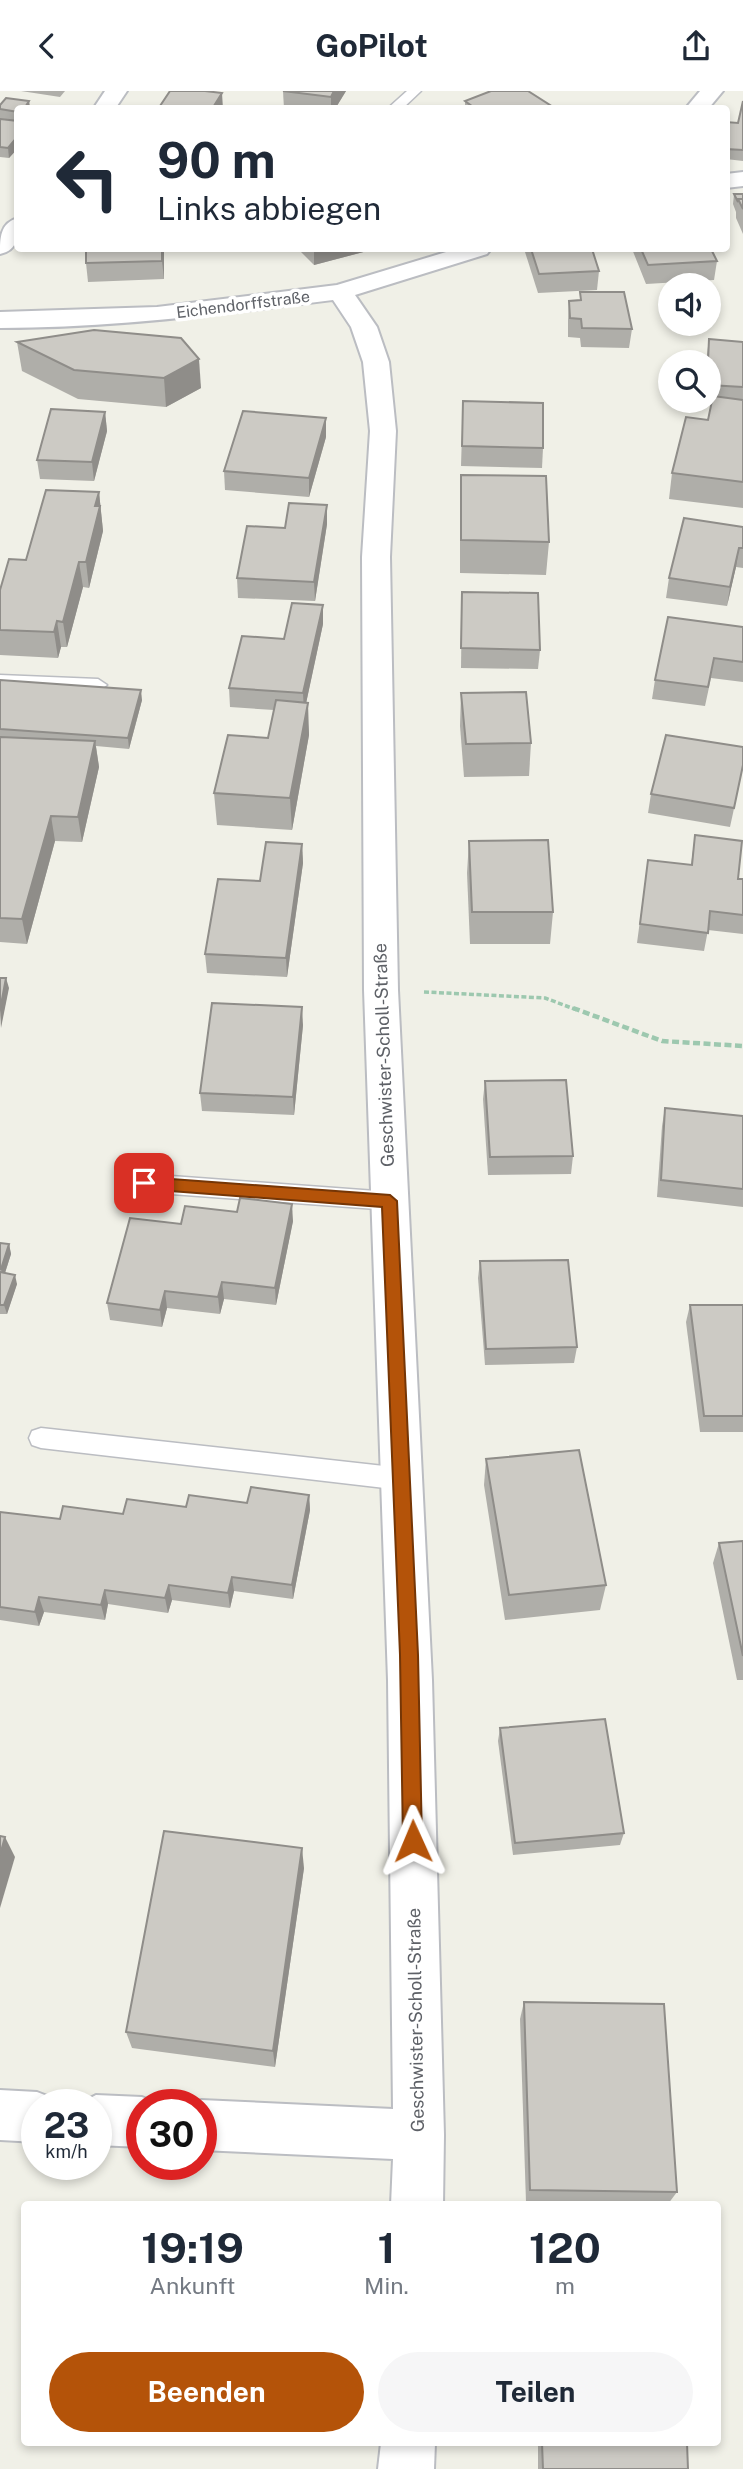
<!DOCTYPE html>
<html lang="de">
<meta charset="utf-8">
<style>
:root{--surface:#fff;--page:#f6f6f7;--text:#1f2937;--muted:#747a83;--accent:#b45309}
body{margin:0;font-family:"Public Sans",sans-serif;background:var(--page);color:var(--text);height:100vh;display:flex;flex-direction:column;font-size:26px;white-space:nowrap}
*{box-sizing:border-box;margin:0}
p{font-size:23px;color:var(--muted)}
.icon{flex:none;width:38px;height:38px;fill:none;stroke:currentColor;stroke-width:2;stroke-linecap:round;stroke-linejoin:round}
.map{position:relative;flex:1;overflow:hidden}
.panel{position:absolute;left:21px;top:2110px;width:700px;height:245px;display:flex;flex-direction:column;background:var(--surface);border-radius:7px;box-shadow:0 4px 10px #0003}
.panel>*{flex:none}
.banner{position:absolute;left:14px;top:14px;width:716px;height:147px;border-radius:7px;box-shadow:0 4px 10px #0003;background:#fff;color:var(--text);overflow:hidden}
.fabs{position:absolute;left:658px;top:182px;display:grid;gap:14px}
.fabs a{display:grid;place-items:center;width:63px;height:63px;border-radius:50%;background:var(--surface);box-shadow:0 4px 10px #0003;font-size:35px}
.speed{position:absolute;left:21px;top:1998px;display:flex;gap:14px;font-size:35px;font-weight:700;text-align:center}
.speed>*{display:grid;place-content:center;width:91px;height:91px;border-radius:50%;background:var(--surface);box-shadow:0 4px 10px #0003;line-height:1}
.speed small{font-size:18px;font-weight:400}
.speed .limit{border:10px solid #d22;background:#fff;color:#111}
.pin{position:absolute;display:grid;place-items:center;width:60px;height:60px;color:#fff;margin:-30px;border-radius:14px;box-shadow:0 4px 10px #0006}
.me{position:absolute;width:77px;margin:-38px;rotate:359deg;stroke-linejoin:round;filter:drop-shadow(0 0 5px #0008)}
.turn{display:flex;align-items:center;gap:24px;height:147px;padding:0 28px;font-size:32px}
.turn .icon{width:91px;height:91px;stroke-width:2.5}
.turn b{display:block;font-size:49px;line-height:60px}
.eta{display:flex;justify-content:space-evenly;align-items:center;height:119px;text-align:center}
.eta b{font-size:42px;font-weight:700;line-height:49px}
.primary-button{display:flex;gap:14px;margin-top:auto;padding:14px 28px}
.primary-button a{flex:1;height:80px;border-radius:42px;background:var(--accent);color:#fff;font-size:28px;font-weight:700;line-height:80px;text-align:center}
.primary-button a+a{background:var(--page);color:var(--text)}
header{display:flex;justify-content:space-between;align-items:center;height:91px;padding:0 28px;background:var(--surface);font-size:32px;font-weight:700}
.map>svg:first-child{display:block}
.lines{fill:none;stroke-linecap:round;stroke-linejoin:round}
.lane-casing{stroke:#bbbdc2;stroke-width:3}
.street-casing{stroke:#bbbdc2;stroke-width:4}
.path-far1{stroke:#9dc8af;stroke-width:3.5;stroke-dasharray:5 2.5;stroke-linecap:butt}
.path{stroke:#9dc8af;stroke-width:4.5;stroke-dasharray:7 3.5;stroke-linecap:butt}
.lane{fill:#fff;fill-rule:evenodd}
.street{fill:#fff;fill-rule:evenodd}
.wall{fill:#afaea9}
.shaded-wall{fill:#8f8d89}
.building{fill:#cccac4;stroke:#8f8d89;stroke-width:2}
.route{fill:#b45309;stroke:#753606;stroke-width:2}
.labels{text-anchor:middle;stroke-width:7;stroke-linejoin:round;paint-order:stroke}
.far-street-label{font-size:16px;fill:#5e6167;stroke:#fff}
.street-label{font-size:18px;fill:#5e6167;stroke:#fff}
</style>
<header><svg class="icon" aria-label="back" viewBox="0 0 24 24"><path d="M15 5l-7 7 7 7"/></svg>GoPilot<svg class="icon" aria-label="share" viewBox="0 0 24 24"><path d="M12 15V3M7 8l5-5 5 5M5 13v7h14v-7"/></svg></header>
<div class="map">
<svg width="743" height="2378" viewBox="0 0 743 2378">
<rect width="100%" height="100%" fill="#f0f0e7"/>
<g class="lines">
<defs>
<g id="lane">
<polygon points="407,0 421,0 402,18 387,18"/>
<polygon points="0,584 98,588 107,594 98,600 0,596"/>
<polygon points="144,1083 390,1101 398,1104 401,1110 398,1116 390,1119 144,1101 136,1098 133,1092 136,1086"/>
<polygon points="41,1337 402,1377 411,1380 414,1388 411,1396 402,1399 41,1357 32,1354 29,1347 32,1340"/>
</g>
<g id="street">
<polygon points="105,0 127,0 115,18 93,18"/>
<polygon points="700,0 723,0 708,18 685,18"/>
<polygon points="743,81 743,95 726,97 726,83"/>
<path d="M18,127C18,144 19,159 0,163C0,147 0,132 18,127Z"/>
<path d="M456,158H491L487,163L355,204L377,236L389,271L396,340L390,466L398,899L432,1589L444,2044L443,2114H391L393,2068L201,2059V2014H188L201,2009L393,2018L388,1589L364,899L362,466L370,340L363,271L351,236L333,209C222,223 112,237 0,237V221L157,216L337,194Z"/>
<polygon points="0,1999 37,2001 55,2008 57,2014 37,2014 37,2051 0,2049"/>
<polygon points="96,2004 142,2006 160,2013 142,2014 142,2056 96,2054 96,2014 77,2014"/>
<polygon points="381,2352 435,2352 434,2378 378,2378"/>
</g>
</defs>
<use href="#lane" class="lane-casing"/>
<use href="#street" class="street-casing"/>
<polyline class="path-far1" points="424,901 545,907 577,919"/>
<polyline class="path" points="573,917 662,950 743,955"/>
<use href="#lane" class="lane"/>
<use href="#street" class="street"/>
</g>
<g class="wall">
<polygon points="21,0 65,0 60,6"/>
<polygon points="283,0 346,0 335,18 284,18"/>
<polygon points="29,10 30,18 18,18 18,57 9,67 0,66 0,14"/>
<polygon points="465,10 553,16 553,18 465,18"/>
<polygon points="743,10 743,70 726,68 726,31 738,32"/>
<polygon points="734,103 743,103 743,143 736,127 736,121 733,113"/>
<polygon points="164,158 164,188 88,191 86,172"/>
<polygon points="298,158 371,158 371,159 314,174"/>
<polygon points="526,158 592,158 599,180 597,199 538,202 525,161"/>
<polygon points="632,158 711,158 717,170 714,189 646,193"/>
<polygon points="580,201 632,238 629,257 581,256 580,247 568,246 568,229 569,210 580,209"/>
<polygon points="94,239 201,297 166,316 78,308 22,280 17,251"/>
<polygon points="709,248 743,251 743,417 669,408 672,382 708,329 711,313 703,313 703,310 709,310 709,271 706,271"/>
<polygon points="463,310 543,357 542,377 461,375"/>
<polygon points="105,321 107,340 94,390 40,388 37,369"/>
<polygon points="326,346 309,406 225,399 224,380"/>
<polygon points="461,384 549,451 546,484 460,482 460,417"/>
<polygon points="99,401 103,440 89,497 83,496 67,556 61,556 58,567 0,564 0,499 26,469"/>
<polygon points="327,414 327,433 315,510 238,507 237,487 285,437"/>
<polygon points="743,436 743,477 736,476 727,515 666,507 669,487"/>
<polygon points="462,501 540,559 538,578 461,577"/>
<polygon points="323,533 306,612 309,644 292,739 217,734 214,702 268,647 274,619 230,616 229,597 284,548"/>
<polygon points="743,536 743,591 711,587 705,615 652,608 655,589"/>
<polygon points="0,589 142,609 129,658 96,655 99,676 82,751 55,750 27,853 0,851"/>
<polygon points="461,602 531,652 529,685 464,686 460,635"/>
<polygon points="743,676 730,736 648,722 651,703"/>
<polygon points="695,744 738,788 743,788 743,843 708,839 704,860 637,852 648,769 691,774"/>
<polygon points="469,750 553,821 550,853 470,853 467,782"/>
<polygon points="302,753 303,772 287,886 207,882 205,863 260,790"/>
<polygon points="303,934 294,1024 202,1020 200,1002"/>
<polygon points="485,990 573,1065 571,1083 488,1084 483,1008"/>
<polygon points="665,1017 743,1025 743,1116 657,1106 662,1035"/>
<polygon points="293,1130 276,1214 224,1208 220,1223 167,1217 162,1236 110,1229 107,1212 181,1133"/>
<polygon points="0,1152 9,1153 11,1163 5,1182 17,1193 7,1223 0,1223"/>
<polygon points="480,1170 577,1256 574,1272 485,1274 478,1187"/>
<polygon points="690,1214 743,1214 743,1341 700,1341 686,1231"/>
<polygon points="486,1368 606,1494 600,1519 505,1529 484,1394"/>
<polygon points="309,1404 310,1419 293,1508 234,1500 230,1517 172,1509 168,1522 108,1513 105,1529 44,1521 39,1535 0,1529 0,1421 60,1428 247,1412"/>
<polygon points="743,1450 743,1589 737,1589 713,1472 719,1452"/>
<polygon points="500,1637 624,1742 620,1754 513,1764 498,1650"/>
<polygon points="304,1777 275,1976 132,1957 126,1941"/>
<polygon points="524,1911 677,2101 668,2113 526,2111 520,1928"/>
<polygon points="538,2352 687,2352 688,2378 538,2378"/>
</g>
<g class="shaded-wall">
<polygon points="334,0 346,0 335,18 331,18 331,6"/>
<polygon points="222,2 223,18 212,18"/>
<polygon points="29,10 30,18 24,18"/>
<polygon points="18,45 18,57 9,67 8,57"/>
<polygon points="162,158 164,158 164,188 162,170"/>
<polygon points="314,158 371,158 371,159 314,174"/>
<polygon points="199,268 201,297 166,316 164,287"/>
<polygon points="105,321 107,340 94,390 92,371"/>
<polygon points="326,327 326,346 309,406 309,387"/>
<polygon points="99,401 103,440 89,497 86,471 95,415"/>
<polygon points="327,414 327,433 315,510 314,491"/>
<polygon points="739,457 736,476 727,515 730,496"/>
<polygon points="79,471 83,496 67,556 63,531"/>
<polygon points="323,514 323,533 304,622 303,602"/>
<polygon points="57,530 61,556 58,567 54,541"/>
<polygon points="141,599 142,609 129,658 128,647"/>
<polygon points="308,612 309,644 292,739 290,707"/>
<polygon points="95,650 99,676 82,751 78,726"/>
<polygon points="51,725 55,750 27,853 22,828"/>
<polygon points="302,753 303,772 287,886 286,867"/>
<polygon points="6,887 9,897 1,937 0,919"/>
<polygon points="302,916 303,934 294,1024 293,1006"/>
<polygon points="292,1113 293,1130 276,1214 275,1197"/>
<polygon points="9,1153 11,1163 3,1188 1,1178"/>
<polygon points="15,1184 17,1193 7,1223 4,1214"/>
<polygon points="222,1191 224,1208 220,1223 218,1206"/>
<polygon points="165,1200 167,1217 162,1236 160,1219"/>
<polygon points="309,1404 310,1419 293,1508 292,1494"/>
<polygon points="232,1486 234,1500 230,1517 228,1502"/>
<polygon points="169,1494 172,1509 168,1522 165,1507"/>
<polygon points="105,1499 108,1513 105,1529 101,1514"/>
<polygon points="39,1506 44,1521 39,1535 35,1521"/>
<polygon points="5,1746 15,1766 0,1817 0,1764"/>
<polygon points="302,1757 304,1777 275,1976 273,1960"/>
</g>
<g class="building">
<polygon points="170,0 205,0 222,2 212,18 158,18"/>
<polygon points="283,0 334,0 331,6"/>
<polygon points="491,0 528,0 553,16 551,18 476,18 465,10"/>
<polygon points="6,7 29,10 24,18 18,18 18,21 0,18 0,14"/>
<polygon points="743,10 743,59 726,58 726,31 738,32"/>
<polygon points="0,28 18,30 18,45 8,57 0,56"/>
<polygon points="734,103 743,103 743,108 738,108 738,111"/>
<polygon points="738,108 743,108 743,118"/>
<polygon points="86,158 162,158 162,170 86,172"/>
<polygon points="531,158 592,158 599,180 539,183"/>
<polygon points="641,158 711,158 717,170 648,174"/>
<polygon points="580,201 624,201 632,238 582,237 581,228 570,227 569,210 581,209"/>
<polygon points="94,239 181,247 199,268 164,287 74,279 17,251"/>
<polygon points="709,248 743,251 743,296 709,294 709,271 708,271"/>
<polygon points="713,305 743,309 743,391 672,382 686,326 708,329"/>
<polygon points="463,310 543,312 543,357 462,355"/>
<polygon points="51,318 105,321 92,371 37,369"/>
<polygon points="243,320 326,327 309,387 224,380"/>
<polygon points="461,384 546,385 549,451 461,449"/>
<polygon points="46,399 99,401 95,415 100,415 86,471 79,471 63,531 57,530 54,541 0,539 0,499 9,468 26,469"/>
<polygon points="289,412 327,414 314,491 237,487 247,435 285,437"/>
<polygon points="684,427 743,436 743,457 739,457 730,496 669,487"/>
<polygon points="462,501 538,502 540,559 461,557"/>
<polygon points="292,512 323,514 303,602 229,597 242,545 284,548"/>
<polygon points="668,526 743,536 743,571 714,567 708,596 655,589"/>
<polygon points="0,589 141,599 128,647 0,638"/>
<polygon points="526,601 531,652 466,653 461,602"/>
<polygon points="276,609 308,612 290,707 214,702 228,644 268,647"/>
<polygon points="666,644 743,656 743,674 734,717 651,703"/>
<polygon points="0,646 95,650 78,726 51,725 22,828 0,827"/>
<polygon points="695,744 742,750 738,788 743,788 743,824 710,820 708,842 640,833 648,769 692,774"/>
<polygon points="548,749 553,821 472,821 469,750"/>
<polygon points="266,751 302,753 286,867 205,863 218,788 260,790"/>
<polygon points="0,887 6,887 0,919"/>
<polygon points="212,912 302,916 293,1006 200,1002"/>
<polygon points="566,989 573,1065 490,1066 485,990"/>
<polygon points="665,1017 743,1025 743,1098 661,1089"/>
<polygon points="240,1107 292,1113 275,1197 222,1191 218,1206 165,1200 160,1219 107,1212 130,1127 181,1133 185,1115 237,1121"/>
<polygon points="0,1152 9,1153 1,1178 0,1178"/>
<polygon points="568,1169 577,1256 486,1258 480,1170"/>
<polygon points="0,1181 15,1184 4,1214 0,1214"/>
<polygon points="690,1214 743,1214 743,1325 704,1325"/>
<polygon points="579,1359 606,1494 509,1504 486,1368"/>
<polygon points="251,1396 309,1404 292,1494 232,1486 228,1502 169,1494 165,1507 105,1499 101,1514 39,1506 35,1521 0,1516 0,1421 60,1428 63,1415 123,1423 127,1408 186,1416 189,1404 247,1412"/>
<polygon points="743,1450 743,1565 719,1452"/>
<polygon points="605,1628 624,1742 515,1752 500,1637"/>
<polygon points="164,1740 302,1757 273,1960 126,1941"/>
<polygon points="0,1745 5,1746 0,1764"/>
<polygon points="524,1911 664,1913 677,2101 530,2099"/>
<polygon points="542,2352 687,2352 688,2378 543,2378"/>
</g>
<polygon class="route" points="144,1086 390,1104 397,1110 418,1564 422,1750 420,1756 413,1759 406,1756 403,1750 400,1564 382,1116 144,1098 136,1092"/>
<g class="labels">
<g class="far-street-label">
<text transform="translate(243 213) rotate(-7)" y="6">Eichendorffstraße</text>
</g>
<g class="street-label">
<text transform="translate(384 964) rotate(-92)" y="6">Geschwister-Scholl-Straße</text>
<text transform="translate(416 1929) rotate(-91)" y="6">Geschwister-Scholl-Straße</text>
</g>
</g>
</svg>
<div class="fabs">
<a><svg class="icon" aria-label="sound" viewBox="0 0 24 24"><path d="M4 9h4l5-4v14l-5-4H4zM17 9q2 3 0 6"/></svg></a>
<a><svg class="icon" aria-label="search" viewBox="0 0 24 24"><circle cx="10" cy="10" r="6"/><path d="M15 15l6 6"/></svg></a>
</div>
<div class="speed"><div>23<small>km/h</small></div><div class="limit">30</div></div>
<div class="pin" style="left:144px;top:1092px;background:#d93025"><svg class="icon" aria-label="arrive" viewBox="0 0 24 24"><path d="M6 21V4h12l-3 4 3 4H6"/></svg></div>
<svg class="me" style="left:413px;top:1750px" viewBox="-20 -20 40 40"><path d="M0-17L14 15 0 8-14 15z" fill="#b45309" stroke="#fff" stroke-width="4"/></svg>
<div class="banner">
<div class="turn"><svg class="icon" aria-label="left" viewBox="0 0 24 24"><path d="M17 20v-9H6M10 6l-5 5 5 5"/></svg><div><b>90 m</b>Links abbiegen</div></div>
</div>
<section class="panel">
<div class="eta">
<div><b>19:19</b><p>Ankunft</p></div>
<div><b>1</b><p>Min.</p></div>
<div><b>120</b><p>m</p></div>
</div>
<div class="primary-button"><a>Beenden</a><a>Teilen</a></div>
</section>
</div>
